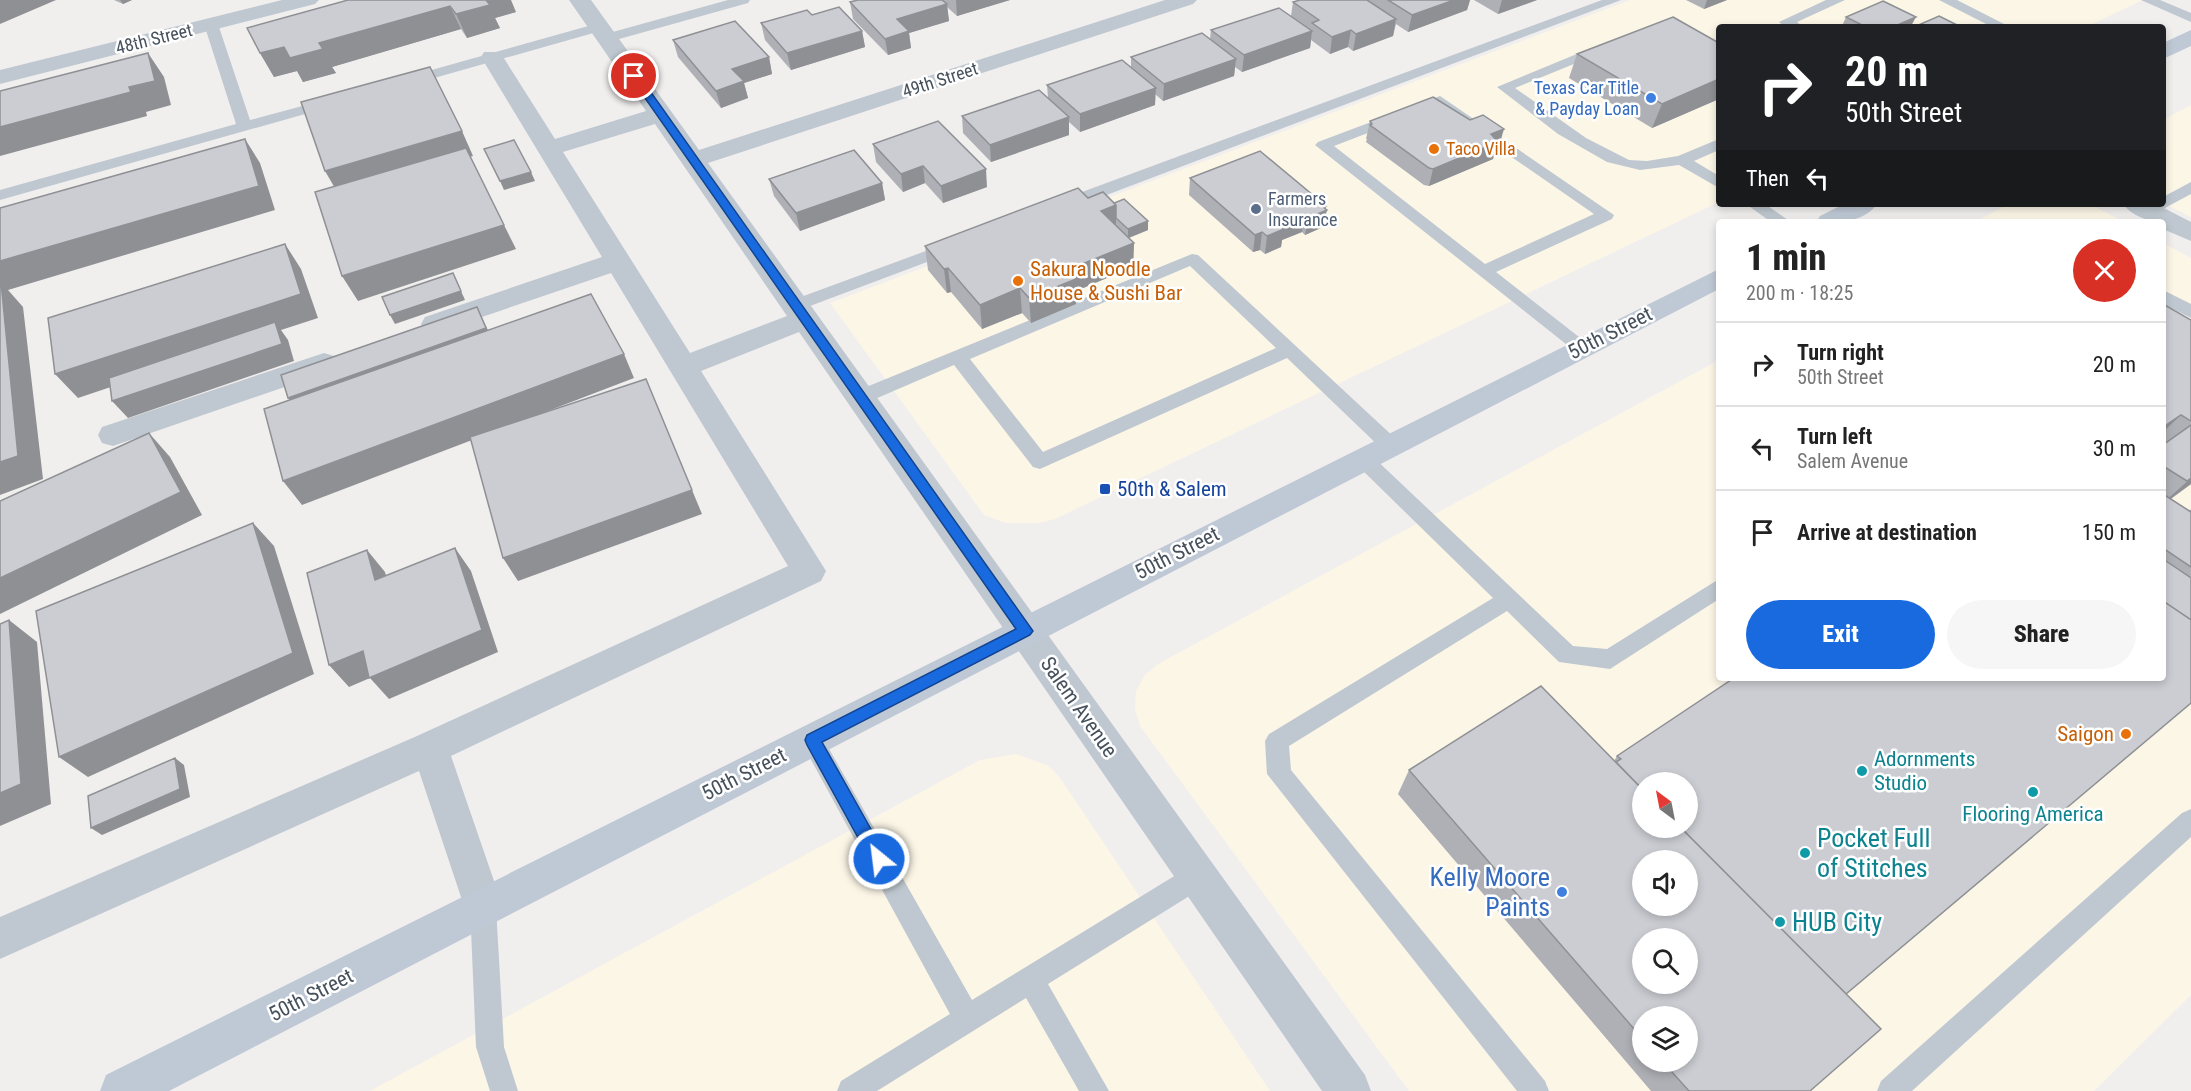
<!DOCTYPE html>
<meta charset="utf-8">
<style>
:root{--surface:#fff;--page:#f6f6f6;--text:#222;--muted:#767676;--line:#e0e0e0;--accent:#1a6adf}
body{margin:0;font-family:"Roboto Condensed",sans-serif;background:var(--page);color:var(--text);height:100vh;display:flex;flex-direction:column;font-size:22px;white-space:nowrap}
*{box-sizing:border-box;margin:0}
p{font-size:20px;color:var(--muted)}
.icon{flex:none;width:33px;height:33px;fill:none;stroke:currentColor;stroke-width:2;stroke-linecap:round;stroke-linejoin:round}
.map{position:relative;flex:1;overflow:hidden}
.details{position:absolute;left:1716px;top:219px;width:450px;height:462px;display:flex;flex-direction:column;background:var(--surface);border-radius:6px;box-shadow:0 3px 9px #0003}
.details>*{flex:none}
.banner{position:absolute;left:1716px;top:24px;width:450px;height:183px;border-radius:6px;box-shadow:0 3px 9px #0003;background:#202124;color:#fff;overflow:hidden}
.needle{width:39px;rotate:328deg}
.buttons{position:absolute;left:1632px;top:772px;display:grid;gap:12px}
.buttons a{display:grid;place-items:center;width:66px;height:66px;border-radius:50%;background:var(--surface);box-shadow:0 3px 9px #0003;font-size:30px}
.pin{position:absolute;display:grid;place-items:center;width:51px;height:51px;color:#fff;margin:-26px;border:3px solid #fff;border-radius:50%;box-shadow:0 2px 6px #0007}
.me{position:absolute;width:66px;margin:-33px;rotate:331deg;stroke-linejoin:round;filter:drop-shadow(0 0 4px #0008)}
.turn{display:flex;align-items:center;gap:21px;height:126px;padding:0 30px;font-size:27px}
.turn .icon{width:78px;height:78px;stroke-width:2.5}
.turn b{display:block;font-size:42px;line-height:51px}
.then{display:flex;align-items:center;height:57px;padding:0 30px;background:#0003;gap:12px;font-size:22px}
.round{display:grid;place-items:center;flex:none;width:63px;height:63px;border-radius:32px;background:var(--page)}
.head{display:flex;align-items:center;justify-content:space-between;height:102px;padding:0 30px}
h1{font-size:36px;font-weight:800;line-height:45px}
.primary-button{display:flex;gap:12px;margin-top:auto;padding:12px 30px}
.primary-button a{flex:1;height:69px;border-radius:36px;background:var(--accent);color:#fff;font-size:24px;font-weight:800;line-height:69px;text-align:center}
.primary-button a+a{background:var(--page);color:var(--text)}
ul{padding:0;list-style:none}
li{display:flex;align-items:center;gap:18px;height:84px;padding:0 30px;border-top:2px solid var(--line)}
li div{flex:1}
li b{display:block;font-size:22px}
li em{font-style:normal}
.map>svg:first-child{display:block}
.commercial{fill:#fcf6e7;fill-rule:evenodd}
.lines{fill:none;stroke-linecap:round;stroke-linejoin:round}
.lane{fill:#bfc8d0;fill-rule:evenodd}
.street{fill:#bfc8d0;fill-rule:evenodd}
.secondary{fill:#bfc9d5;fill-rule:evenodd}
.wall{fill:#afb0b5;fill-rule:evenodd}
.shaded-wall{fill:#8e9094}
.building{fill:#cbcdd3;stroke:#8e9094;stroke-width:1.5;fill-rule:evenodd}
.route{fill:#1a6adf;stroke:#114591;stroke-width:1.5}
.shop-dot{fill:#3f7fe0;stroke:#fff;stroke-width:2}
.food-dot{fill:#e8710a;stroke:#fff;stroke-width:2}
.service-dot{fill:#5c6f8a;stroke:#fff;stroke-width:2}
.transit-dot{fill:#1a4fb4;stroke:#fff;stroke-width:2}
.culture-dot{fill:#0f9aa8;stroke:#fff;stroke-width:2}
.labels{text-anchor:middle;stroke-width:5;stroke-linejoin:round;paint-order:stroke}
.far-street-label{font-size:18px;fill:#46515c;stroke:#fff}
.far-shop-label{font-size:18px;fill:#366cbe;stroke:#fff;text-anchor:end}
.far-food-label{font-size:18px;fill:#c56008;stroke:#fff;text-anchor:start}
.far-service-label{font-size:18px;fill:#4e5e75;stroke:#fff;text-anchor:start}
.food-label{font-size:21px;fill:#c56008;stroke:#fff;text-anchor:start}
.street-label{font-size:21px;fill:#46515c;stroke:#fff}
.transit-label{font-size:21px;fill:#164399;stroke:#fff;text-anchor:start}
.culture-label{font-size:21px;fill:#0d838f;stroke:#fff;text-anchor:start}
.near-culture-label{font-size:26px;fill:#0d838f;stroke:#fff;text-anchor:start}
.near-shop-label{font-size:26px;fill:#366cbe;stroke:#fff;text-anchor:end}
</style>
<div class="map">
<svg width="2191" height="1091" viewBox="0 0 2191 1091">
<rect width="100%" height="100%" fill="#f1eeee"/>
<g class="commercial">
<polygon points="1630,0 2143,0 2086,27 1719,27 1719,202 1055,519 1038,523 1006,523 984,515 830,303"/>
<polygon points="2191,105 2191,217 2163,203 2163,120"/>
<polygon points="2009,204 2090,204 2124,222 1975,222"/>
<path d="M2163,243L2191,258V995L2094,1091H1409L1140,726L1135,709L1136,691L1144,676L1158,664L1719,360V678H2163ZM1642,783H1688V828H1642ZM1642,861H1688V906H1642ZM1642,939H1688V984H1642ZM1642,1017H1688V1062H1642Z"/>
<polygon points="1016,754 1049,766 1060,778 1270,1091 370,1091 980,760"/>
</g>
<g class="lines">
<g class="lane">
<polygon points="728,0 750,0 748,3 612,41 602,41 600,38 602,35"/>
<polygon points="1602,0 1621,0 1067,210 1061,211 1053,206 1055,202"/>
<polygon points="1826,0 1845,0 1797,22 1803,27 1785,27 1779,22"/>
<polygon points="1939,0 1957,0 2010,27 1992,27"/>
<polygon points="2141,0 2160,0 2191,13 2191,22"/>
<polygon points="211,20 218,24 250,120 332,98 339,102 337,105 0,200 0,190 236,124 204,24"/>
<polygon points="599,23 604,24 604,30 413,84 408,85 401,81 403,78"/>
<polygon points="1601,44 1608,48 1606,51 1515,88 1586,138 1629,160 1647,161 1678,156 1719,139 1719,150 1694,161 1719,176 1719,188 1679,165 1640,170 1607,162 1558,134 1497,87"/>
<path d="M1440,96L1614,215L1612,219L1496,272L1588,344L1591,348L1588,352H1576L1315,145L1318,142ZM1438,106L1594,214L1485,264L1334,146Z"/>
<polygon points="2191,182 2191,194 2163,209 2155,204 2163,204 2163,197"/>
<polygon points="1746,204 1765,204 1791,222 1771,222"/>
<polygon points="953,241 959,242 961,246 959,250 802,309 790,309 787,305 790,301"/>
<path d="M1192,254L1198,255L1397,440L1400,445L1397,450L1390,452L1383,450L1287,358L1040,469L1033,467L954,365L868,402H854L852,397L854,392ZM1190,266L1276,348L1043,452L970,359Z"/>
<polygon points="2163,290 2191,304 2191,318 2163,304"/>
<polygon points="1363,452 1370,454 1573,646 1607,649 1719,579 1719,599 1610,669 1559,662 1507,611 1289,746 1291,770 1545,1081 1549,1091 1517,1091 1267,774 1265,741 1269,734 1493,598 1356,464 1353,459 1356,454"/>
<polygon points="812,729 820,733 972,1000 1189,867 1198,864 1207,867 1211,876 1207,885 1048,984 1109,1091 1079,1091 1026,998 877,1091 837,1091 841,1081 950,1014 804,747 800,740 804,733"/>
<polygon points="2191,809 2191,837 1912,1091 1877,1091 1881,1081 2182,813"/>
<polygon points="483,894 492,898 496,907 504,1047 518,1091 490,1091 476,1047 470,907 474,898"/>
</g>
<g class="street">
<polygon points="282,0 319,0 315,4 0,84 0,70"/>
<path d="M569,0H591L699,150L1165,0H1197L1193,4L708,163L1365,1075L1371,1091H1322L799,332L701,371L826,571L821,581L451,756L503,907L497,921L483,927L469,921L419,771L0,959V917L417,736L788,566L611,273L435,333L425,331L421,324L425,317L602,257L481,57L484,52H500L555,139L646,111ZM655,124L787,316L690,353L563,152Z"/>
<path d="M2123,204H2156L2191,222V241L2163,229V222C2149,222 2132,216 2123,204Z"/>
<polygon points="324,353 334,356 339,363 334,370 113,446 102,443 98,435 102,427"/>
</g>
<g class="secondary">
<polygon points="2191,30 2191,46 2163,59 2163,43"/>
<path d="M1844,204H1877C1863,224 1837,222 1816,222L1820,216Z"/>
<polygon points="1719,269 1719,289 169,1091 100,1091 106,1075"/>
</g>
</g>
<g class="wall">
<polygon points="114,0 132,0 123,4"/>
<polygon points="348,0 516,12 495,18 500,28 467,38 461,29 332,67 336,73 303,82 297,71 274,77 260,53"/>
<polygon points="858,0 1010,0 957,16 947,7 949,21 909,33 911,48 888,55 853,19 850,2"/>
<polygon points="1300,0 1470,0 1467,10 1408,32 1396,24 1393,36 1353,51 1348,47 1330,54 1311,40 1310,48 1242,72 1235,67 1234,76 1163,101 1155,94 1155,105 1080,132 1069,122 1069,135 991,162 963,133 962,116 1048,98 1047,85 1131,67 1131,57 1210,39 1211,30 1291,16 1293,2"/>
<polygon points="1474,0 1537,0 1498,14"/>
<polygon points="1686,0 1727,0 1704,9"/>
<polygon points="812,15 862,31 865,47 791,70 765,40 761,23"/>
<polygon points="1846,17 1911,26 1908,27 1844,27 1842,26"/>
<polygon points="673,40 769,57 772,74 744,83 748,98 721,108 678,57"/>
<polygon points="1719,43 1719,99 1652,128 1569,78 1577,54"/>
<polygon points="1370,121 1499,146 1496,147 1493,159 1429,186 1424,185 1366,142 1367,139 1366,139"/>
<polygon points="873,144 987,187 943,203 925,183 903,192 876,162"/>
<polygon points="1190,178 1326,206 1323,227 1305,235 1302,232 1282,240 1281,247 1265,254 1260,250 1253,252 1189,195"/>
<polygon points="769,179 882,183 885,200 800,231 774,196"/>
<polygon points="1088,198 1114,203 1148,230 1129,238 1134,243 1133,267 1076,291 1076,304 1031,323 1022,313 982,329 951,292 947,293 928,270 925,246"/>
<path d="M2163,304L2191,320V484L2171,499L2189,511L2191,509V703L1846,994L1810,1091H1651L1398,794L1409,770L1614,761L1617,756L2163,678ZM1642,1017L1688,1062H1642Z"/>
</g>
<g class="shaded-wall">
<polygon points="0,0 56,0 0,24"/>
<polygon points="120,0 132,0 123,4"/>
<polygon points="485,0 511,0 516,12 495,18 500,28 467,38 456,14"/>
<polygon points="956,0 1010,0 957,16"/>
<polygon points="1454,0 1470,0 1467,10 1408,32 1412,15"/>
<polygon points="1502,0 1537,0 1498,14"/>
<polygon points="1707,0 1727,0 1704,9"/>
<polygon points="947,4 949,21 909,33 911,48 888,55 885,39 897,19"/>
<polygon points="450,6 461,29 332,67 336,73 303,82 297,71 274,77 260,53 284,47 319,43"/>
<polygon points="1916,17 1911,26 1908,27 1893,27"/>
<polygon points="1396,19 1393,36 1353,51 1356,34"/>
<polygon points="1351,30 1348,47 1330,54 1332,37"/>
<polygon points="862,31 865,47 791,70 787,53"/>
<polygon points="1312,31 1310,48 1242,72 1244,55"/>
<polygon points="148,53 164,77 171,105 146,112 147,116 0,156 0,127"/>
<polygon points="769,57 772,74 744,83 748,98 721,108 716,91 732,69"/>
<polygon points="1236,59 1234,76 1163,101 1164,84"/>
<polygon points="1719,79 1719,99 1652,128 1662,104"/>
<polygon points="1156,88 1155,105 1080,132 1080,114"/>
<polygon points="1069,117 1069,135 991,162 990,145"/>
<polygon points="1504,129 1499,146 1496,147 1493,159 1429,186 1433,169 1491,134"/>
<polygon points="462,131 473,156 339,195 325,171"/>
<polygon points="245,139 260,163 275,210 8,290 23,307 43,479 0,495 0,261"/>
<polygon points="923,166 925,183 903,192 901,174"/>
<polygon points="986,169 987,187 943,203 941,186"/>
<polygon points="531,172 535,181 504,190 500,181"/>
<polygon points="882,183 885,200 800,231 796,213"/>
<polygon points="1116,205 1116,230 1101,211"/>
<polygon points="1326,206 1325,210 1327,210 1323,227 1305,235 1308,218"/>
<polygon points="1305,215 1302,232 1282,240 1281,247 1265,254 1267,236 1279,225"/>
<polygon points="1148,221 1148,230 1128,238 1128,229"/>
<polygon points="504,225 516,249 358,301 342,276"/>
<polygon points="1262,232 1260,250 1253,252 1255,235"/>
<polygon points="1134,243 1133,267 1076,291 1076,304 1031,323 1029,298 1067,270"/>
<polygon points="285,244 301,269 318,318 281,330 288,340 294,361 128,418 112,401 278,331 78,398 55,374"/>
<polygon points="948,268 951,292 947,293 944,269"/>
<polygon points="453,273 465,300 395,324 390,315"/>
<polygon points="1020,288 1022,313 982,329 980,305"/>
<polygon points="477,307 495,345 301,415 288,398"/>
<polygon points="624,354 634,378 302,505 283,481"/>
<polygon points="2181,415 2163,432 2163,427"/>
<polygon points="149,433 170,457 202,515 0,614 0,578"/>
<polygon points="2191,478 2191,484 2163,504 2163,503"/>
<polygon points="692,490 702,514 518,581 503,558"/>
<polygon points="253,523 274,546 314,674 88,777 59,757"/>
<polygon points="455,548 471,571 498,652 389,699 370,678 349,687 329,665"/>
<polygon points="367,550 385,572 393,602 375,580"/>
<polygon points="9,620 37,642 51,804 0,826 0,793"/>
<polygon points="175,758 184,765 190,797 102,835 91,828"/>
</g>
<g class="building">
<polygon points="348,0 486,0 490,5 456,14 450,6 319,43 323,49 290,58 284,47 260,53 247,28"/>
<polygon points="858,0 942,0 947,4 897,19 909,31 885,39 850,2"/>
<polygon points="1300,0 1367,0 1396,19 1356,34 1351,30 1332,37 1312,23 1319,20 1293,2"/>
<polygon points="1388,0 1454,0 1412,15"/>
<polygon points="1883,1 1916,17 1893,27 1866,27 1846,17"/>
<polygon points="839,7 862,31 787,53 761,23 807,10 812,15"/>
<polygon points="1279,8 1312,31 1244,55 1211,30"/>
<polygon points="1939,16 1961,27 1914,27"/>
<polygon points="1673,17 1719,43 1719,79 1662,104 1577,54"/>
<polygon points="735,21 769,57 732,69 744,81 716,91 673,40"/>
<polygon points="1202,33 1236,59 1164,84 1131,57"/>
<polygon points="148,53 155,81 129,87 131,92 0,127 0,91"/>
<polygon points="1122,60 1156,88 1080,114 1047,85"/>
<polygon points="430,67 462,131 325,171 301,102"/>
<polygon points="1039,90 1069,117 990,145 962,116"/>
<polygon points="1433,97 1470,120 1483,115 1504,129 1491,134 1498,142 1433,169 1429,168 1370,125 1372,124 1370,121"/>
<polygon points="938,121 986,169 941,186 923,166 901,174 873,144"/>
<polygon points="245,139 259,186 0,261 0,208"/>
<polygon points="514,140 531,172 500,181 484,149"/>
<polygon points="466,148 504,225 342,276 315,192"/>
<polygon points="854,150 882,183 796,213 769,179"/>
<polygon points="1260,151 1326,206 1323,207 1327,210 1308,218 1305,215 1279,225 1284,229 1267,236 1262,232 1255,235 1190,178"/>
<polygon points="1078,188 1088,198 1103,192 1116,205 1101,211 1134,243 1067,270 1076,279 1029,298 1020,288 980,305 948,268 944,269 925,246"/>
<polygon points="1124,199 1148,221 1128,229 1116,218 1116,205 1114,203"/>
<polygon points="285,244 301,294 55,374 48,318"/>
<polygon points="453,273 461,291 390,315 382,297"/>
<polygon points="0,282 1,282 18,456 0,462"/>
<polygon points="591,294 624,354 283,481 264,409"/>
<polygon points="2163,304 2191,320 2191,421 2181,415 2163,427"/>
<polygon points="477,307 486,328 288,398 281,375"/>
<polygon points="275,322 282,344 112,401 109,378"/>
<polygon points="646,379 692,490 503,558 470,437"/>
<polygon points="2191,425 2191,478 2187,481 2163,466 2163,445"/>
<polygon points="149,433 181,492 0,578 0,501"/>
<polygon points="2163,494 2191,512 2191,567 2163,548"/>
<polygon points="253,523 293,653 59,757 36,611"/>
<polygon points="455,548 482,630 369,678 363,651 329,665 307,573 367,550 375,580"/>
<polygon points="2163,559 2191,578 2191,620 2163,601"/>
<polygon points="2163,601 2191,620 2191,703 1846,994 1681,828 1688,828 1688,783 1642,783 1642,789 1616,762 1621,759 1617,756 1734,678 2163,678"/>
<polygon points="9,620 21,784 0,793 0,624"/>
<path d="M1541,686L1642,789V828H1681L1881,1029L1810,1091H1689L1663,1062H1688V1017H1642V1038L1409,770ZM1642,861H1688V906H1642ZM1642,939H1688V984H1642Z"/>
<polygon points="175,758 180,789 91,828 88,796"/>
</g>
<polygon class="route" points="631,74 638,74 1033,631 1030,635 822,742 885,854 887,859 885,865 879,867 873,865 807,745 805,740 807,735 1016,629 631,78"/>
<g class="shop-dot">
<circle cx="1651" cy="98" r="6"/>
<circle cx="1562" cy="892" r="6"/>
</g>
<g class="food-dot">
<circle cx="1434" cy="149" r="6"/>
<circle cx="1018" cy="281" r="6"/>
<circle cx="2126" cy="734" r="6"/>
</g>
<circle class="service-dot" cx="1256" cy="209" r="6"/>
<rect class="transit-dot" x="1099" y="483" width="12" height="12" rx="3"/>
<g class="culture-dot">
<circle cx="1862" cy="771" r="6"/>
<circle cx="2033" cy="792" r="6"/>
<circle cx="1805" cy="853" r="6"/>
<circle cx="1780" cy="922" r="6"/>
</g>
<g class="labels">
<g class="far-street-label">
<text transform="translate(154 39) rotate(-14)" y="6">48th Street</text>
<text transform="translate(940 80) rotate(-18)" y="6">49th Street</text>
</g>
<g class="far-shop-label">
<text x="1639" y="94">Texas Car Title<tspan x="1639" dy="21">&amp; Payday Loan</tspan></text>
</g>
<g class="far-food-label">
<text x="1446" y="155">Taco Villa</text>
</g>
<g class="far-service-label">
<text x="1268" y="205">Farmers<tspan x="1268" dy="21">Insurance</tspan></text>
</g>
<g class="food-label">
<text x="1030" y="276">Sakura Noodle<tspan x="1030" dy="24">House &amp; Sushi Bar</tspan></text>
<text x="2114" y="741" text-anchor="end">Saigon</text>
</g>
<g class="street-label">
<text transform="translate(1610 333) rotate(-27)" y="7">50th Street</text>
<text transform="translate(1177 553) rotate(-27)" y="7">50th Street</text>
<text transform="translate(1079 707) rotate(55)" y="7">Salem Avenue</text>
<text transform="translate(744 774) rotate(-27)" y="7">50th Street</text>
<text transform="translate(311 995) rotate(-27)" y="7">50th Street</text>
</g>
<g class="transit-label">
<text x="1117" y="496">50th &amp; Salem</text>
</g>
<g class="culture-label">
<text x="1874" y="766">Adornments<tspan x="1874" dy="24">Studio</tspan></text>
<text x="2033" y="821" text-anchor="middle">Flooring America</text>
</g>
<g class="near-culture-label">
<text x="1817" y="847">Pocket Full<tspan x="1817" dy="30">of Stitches</tspan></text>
<text x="1792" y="931">HUB City</text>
</g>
<g class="near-shop-label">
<text x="1550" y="886">Kelly Moore<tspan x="1550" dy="30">Paints</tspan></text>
</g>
</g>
</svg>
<div class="buttons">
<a><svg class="needle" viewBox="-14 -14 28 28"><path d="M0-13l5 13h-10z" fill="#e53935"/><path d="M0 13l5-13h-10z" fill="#767676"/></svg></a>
<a><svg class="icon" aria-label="sound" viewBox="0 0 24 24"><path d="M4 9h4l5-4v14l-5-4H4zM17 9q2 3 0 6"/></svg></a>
<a><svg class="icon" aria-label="search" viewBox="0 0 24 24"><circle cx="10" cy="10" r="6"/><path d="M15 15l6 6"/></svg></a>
<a><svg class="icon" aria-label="layers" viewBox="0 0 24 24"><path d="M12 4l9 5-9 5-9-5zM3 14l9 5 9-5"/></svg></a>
</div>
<div class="pin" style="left:634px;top:76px;background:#d93025"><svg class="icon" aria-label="arrive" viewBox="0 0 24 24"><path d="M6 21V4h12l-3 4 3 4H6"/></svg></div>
<svg class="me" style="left:879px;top:859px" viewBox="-20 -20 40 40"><circle r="17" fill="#1a6adf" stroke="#fff" stroke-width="3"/><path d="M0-11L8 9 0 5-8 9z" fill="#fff"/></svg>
<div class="banner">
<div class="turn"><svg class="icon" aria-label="right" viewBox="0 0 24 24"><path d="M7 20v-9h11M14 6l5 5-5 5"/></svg><div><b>20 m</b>50th Street</div></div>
<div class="then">Then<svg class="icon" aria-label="left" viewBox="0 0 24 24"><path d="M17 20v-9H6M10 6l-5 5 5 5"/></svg></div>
</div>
<section class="details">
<div class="head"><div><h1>1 min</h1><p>200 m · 18:25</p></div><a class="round" style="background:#d93025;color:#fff"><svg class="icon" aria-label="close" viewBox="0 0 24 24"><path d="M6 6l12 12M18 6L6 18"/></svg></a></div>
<ul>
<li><svg class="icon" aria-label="right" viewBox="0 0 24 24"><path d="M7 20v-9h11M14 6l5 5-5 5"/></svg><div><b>Turn right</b><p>50th Street</p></div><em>20 m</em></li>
<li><svg class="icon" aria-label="left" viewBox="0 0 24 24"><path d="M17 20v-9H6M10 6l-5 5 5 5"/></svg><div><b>Turn left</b><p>Salem Avenue</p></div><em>30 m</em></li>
<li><svg class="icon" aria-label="arrive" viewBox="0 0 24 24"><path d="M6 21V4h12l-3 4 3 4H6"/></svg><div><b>Arrive at destination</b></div><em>150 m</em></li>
</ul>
<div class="primary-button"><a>Exit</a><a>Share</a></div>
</section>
</div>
